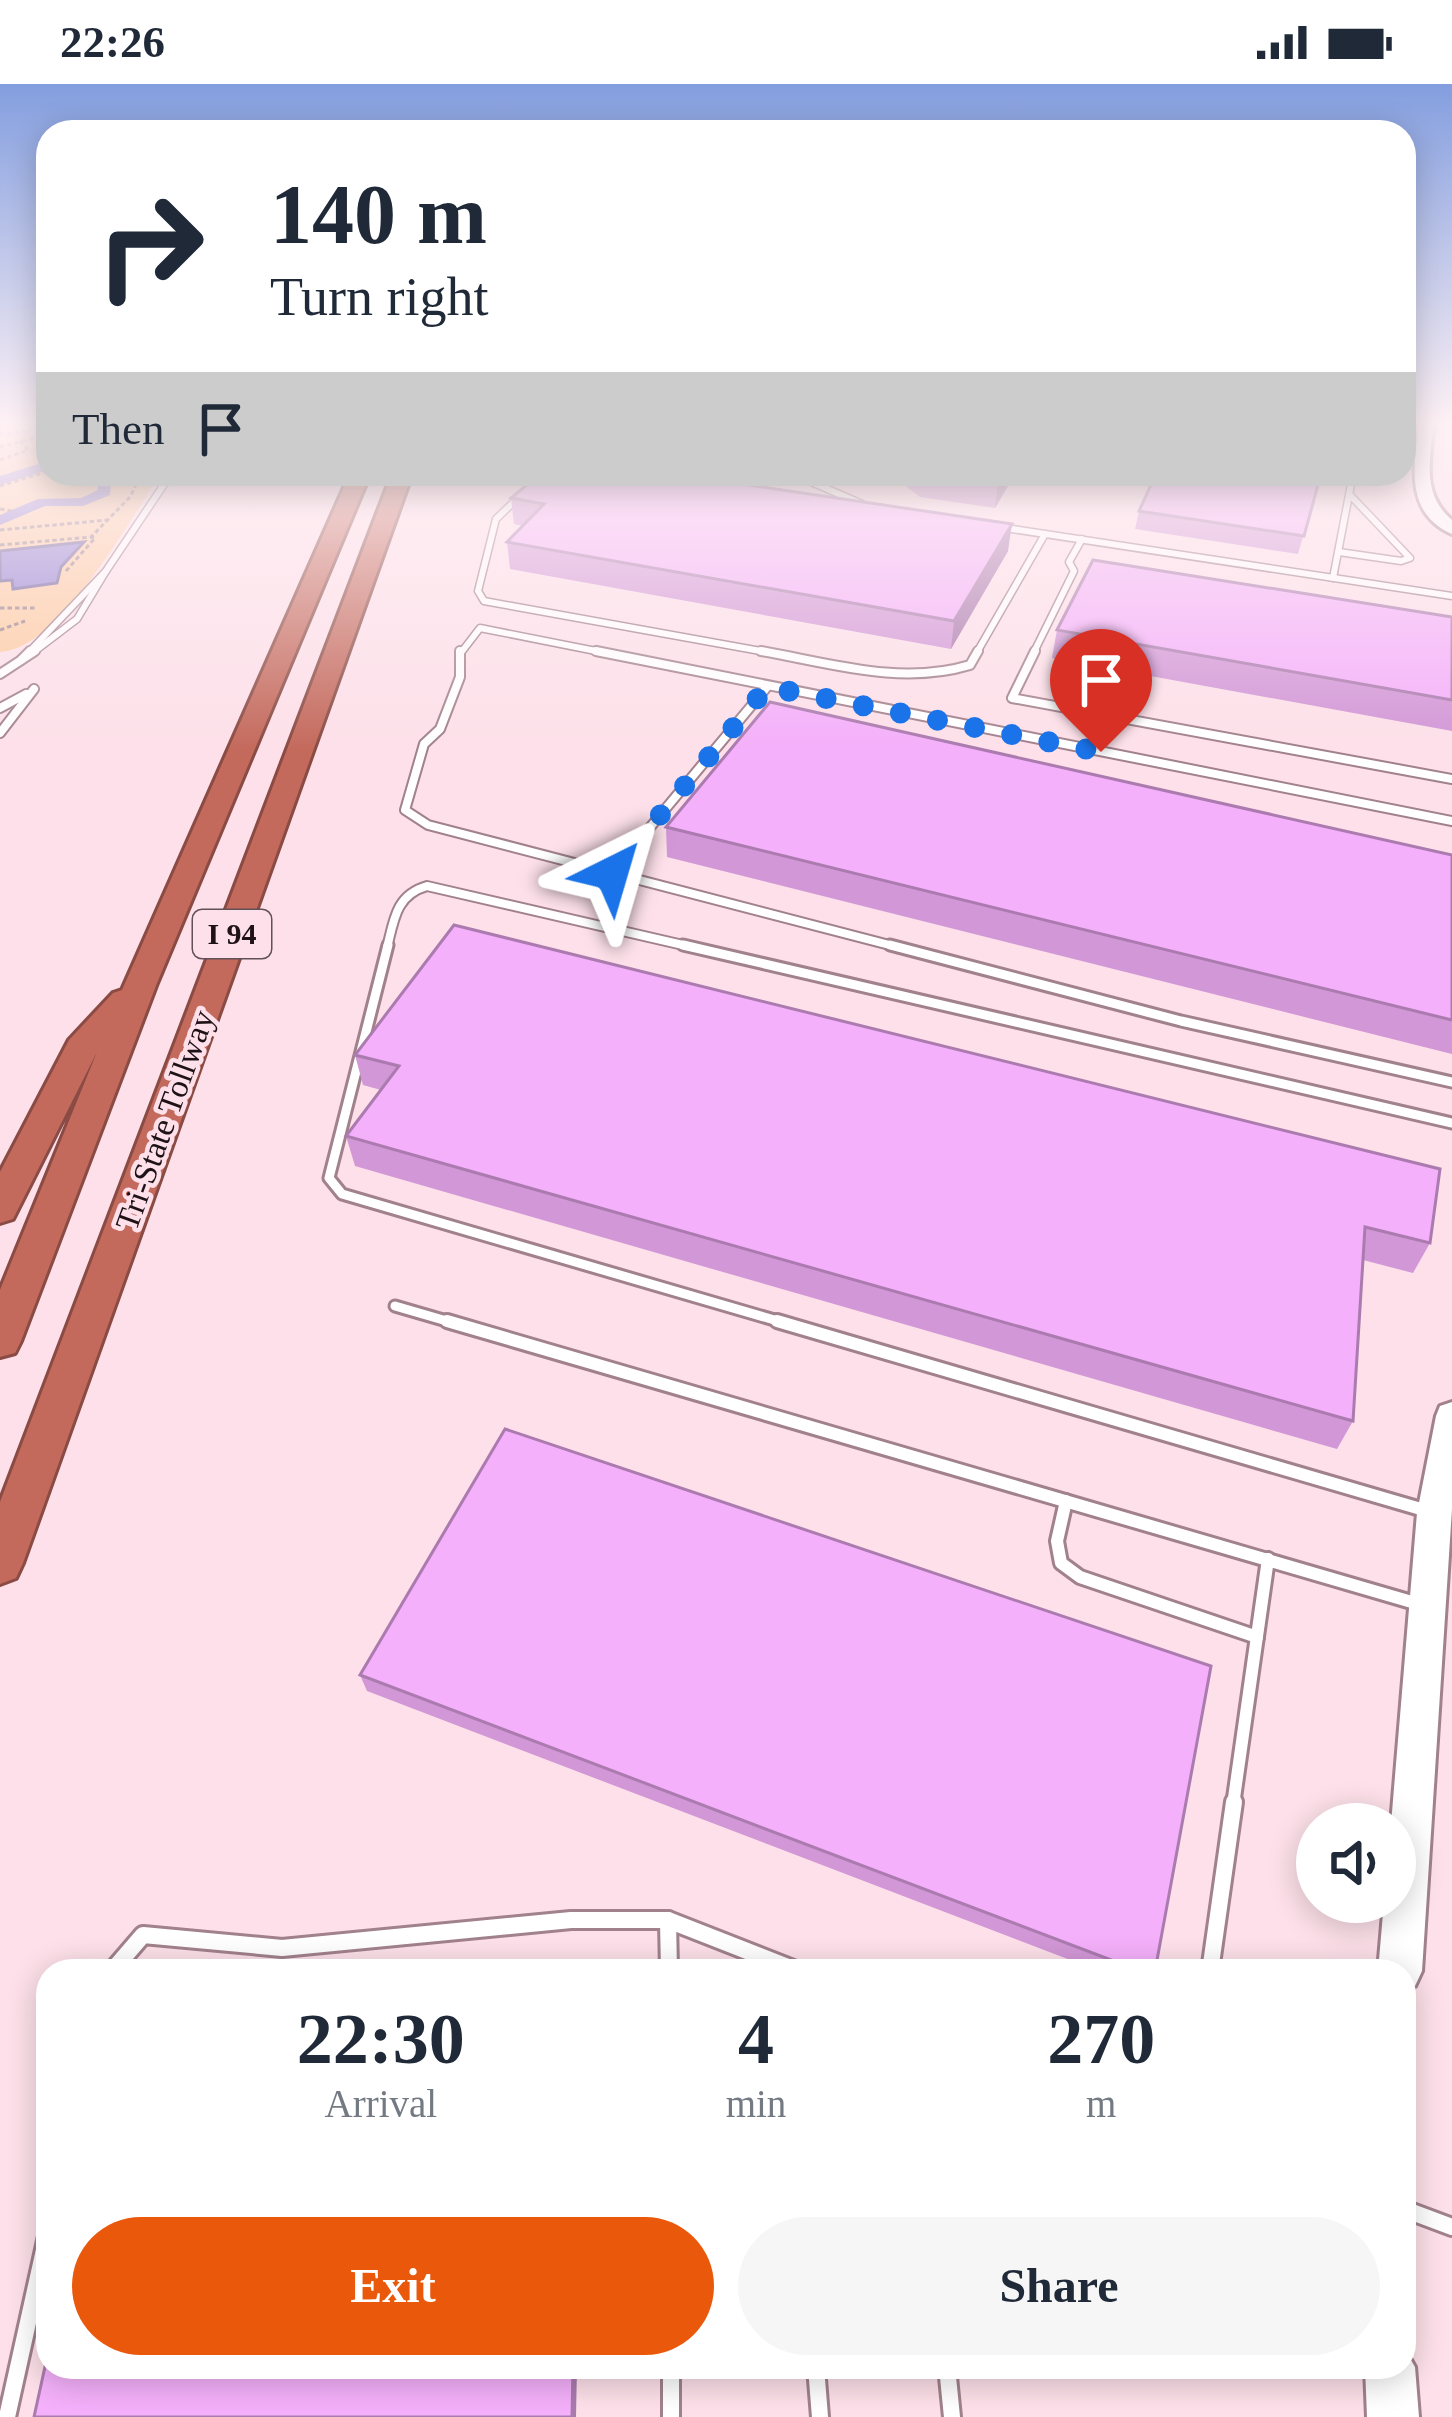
<!DOCTYPE html>
<style>
:root{--surface:#fff;--page:#f6f6f7;--text:#1f2937;--muted:#747a83;--accent:#ea580c}
body{margin:0;font-family:"Times New Roman",serif;background:var(--page);color:var(--text);height:100vh;display:flex;flex-direction:column;font-size:45px;white-space:nowrap}
*{box-sizing:border-box;margin:0}
p{font-size:39px;color:var(--muted)}
.icon{flex:none;width:66px;height:66px;fill:none;stroke:currentColor;stroke-width:2;stroke-linecap:round;stroke-linejoin:round}
.map{position:relative;flex:1;overflow:hidden}
.sheet{position:absolute;left:36px;top:1875px;width:1380px;height:420px;display:flex;flex-direction:column;background:var(--surface);border-radius:36px;box-shadow:0 6px 30px #0003}
.sheet>*{flex:none}
.banner{position:absolute;left:36px;top:36px;width:1380px;height:366px;border-radius:36px;box-shadow:0 6px 30px #0003;background:#fff;color:var(--text);overflow:hidden}
.buttons{position:absolute;left:1296px;top:1719px;display:grid;gap:24px}
.buttons a{display:grid;place-items:center;width:120px;height:120px;border-radius:50%;background:var(--surface);box-shadow:0 6px 30px #0003;font-size:60px}
.pin{position:absolute;display:grid;place-items:center;width:102px;height:102px;color:#fff;margin:-123px -51px;border-radius:50% 50% 50% 0;rotate:-45deg;box-shadow:0 0 12px #0007}
.pin .icon{rotate:45deg}
.me{position:absolute;width:132px;margin:-66px;rotate:40deg;stroke-linejoin:round;filter:drop-shadow(0 0 9px #0008)}
.turn{display:flex;align-items:center;gap:42px;height:252px;padding:0 36px;font-size:54px}
.turn .icon{width:156px;height:156px;stroke-width:2.5}
.turn b{display:block;font-size:84px;line-height:102px}
.then{display:flex;align-items:center;height:114px;padding:0 36px;background:#0003;gap:24px;font-size:45px}
.eta{display:flex;justify-content:space-evenly;align-items:center;height:204px;text-align:center}
.eta b{font-size:72px;font-weight:800;line-height:84px}
.cta{display:flex;gap:24px;margin-top:auto;padding:24px 36px}
.cta a{flex:1;height:138px;border-radius:72px;background:var(--accent);color:#fff;font-size:48px;font-weight:800;line-height:138px;text-align:center}
.cta a+a{background:var(--page);color:var(--text)}
.status{display:flex;justify-content:space-between;align-items:center;height:84px;padding:0 60px;background:var(--surface);direction:ltr}
.status svg{height:33px;fill:currentColor}
.map>svg:first-child{display:block}
.green{fill:#fdcba0}
.water{fill:#8d7ed2;stroke:#6c5e9a;stroke-width:3}
.lines{fill:none;stroke-linecap:round;stroke-linejoin:round}
.canal{fill:#8d7ed2;fill-rule:evenodd}
.lane-far4-casing{stroke:#a1818c;stroke-width:9}
.lane-far3-casing{stroke:#a1818c;stroke-width:12}
.lane-far2-casing{stroke:#a1818c;stroke-width:15}
.lane-far1-casing{stroke:#a1818c;stroke-width:18}
.lane-casing{stroke:#a1818c;stroke-width:22}
.secondary-casing{stroke:#a1818c;stroke-width:6}
.highway-casing{stroke:#8a4b44;stroke-width:6}
.path{stroke:#978289;stroke-width:3;stroke-dasharray:4.5 3;stroke-linecap:butt}
.lane-far4{stroke:#fff;stroke-width:6}
.lane-far3{stroke:#fff;stroke-width:8}
.lane-far2{stroke:#fff;stroke-width:9}
.lane-far1{stroke:#fff;stroke-width:12}
.lane{stroke:#fff;stroke-width:16}
.secondary{fill:#fff;fill-rule:evenodd}
.highway{fill:#c46a5d;fill-rule:evenodd}
.wall{fill:#d297d7}
.shaded-wall{fill:#ab7baf}
.building{fill:#f4b0fa;stroke:#ab7baf;stroke-width:3}
.route{stroke:#1a73e8;stroke-width:21;stroke-dasharray:0 37.8}
.labels{text-anchor:middle;stroke-width:9;stroke-linejoin:round;paint-order:stroke}
.shield{fill:#fde0e9;stroke:#615056;stroke-width:3}
.shield-label{font-size:30px;font-weight:bold;fill:#1e1217}
.street-label{font-size:33px;fill:#1e1217;stroke:#fde0e9}
</style>
<div class="status"><b>22:26</b><svg viewBox="0 0 49 12"><path d="M0 12V9h3v3zM5 12V6h3v6zM10 12V3h3v9zM15 12V0h3v12zM26 1h20v11H26zM47 4h2v5h-2z"/></svg></div>
<div class="map">
<svg width="1452" height="2333" viewBox="0 0 1452 2333">
<rect width="100%" height="100%" fill="#fde0e9"/>
<path class="green" d="M0,338H48V390H161C128,437 60,565 0,568Z"/>
<polygon class="water" points="84,458 61,483 57,499 13,505 12,496 0,497 0,467"/>
<g class="lines">
<g class="canal">
<polygon points="48,377 48,386 0,401 0,392"/>
<polygon points="104,390 121,390 111,398 110,411 83,422 45,422 0,441 0,431 38,415 81,414 98,406 97,396"/>
</g>
<defs>
<g id="lane-far4">
<polyline points="543,390 496,435 478,507 484,517 777,570"/>
<polyline points="793,390 862,420"/>
<polyline points="999,443 1452,512"/>
<polyline points="1339,468 1401,477 1410,474 1350,411"/>
<polyline points="1333,494 1353,390"/>
<polyline points="27,570 106,487 171,390"/>
<polyline points="31,570 77,535 106,487"/>
<polyline points="460,570 480,544 611,570"/>
<polyline points="976,570 1045,450"/>
<polyline points="1033,570 1074,487 1069,478 1082,455"/>
</g>
<g id="lane-far3">
<polyline points="460,567 460,593 440,645 424,660 405,726 428,741 901,864"/>
<polyline points="596,567 1452,737"/>
<path d="M761,567C830,579 901,602 970,581L978,567"/>
<polyline points="1035,567 1012,614 1452,695"/>
<polyline points="21,576 30,567"/>
<polyline points="0,590 35,567"/>
<polyline points="0,624 26,610"/>
<polyline points="0,649 34,605"/>
<polyline points="612,789 767,603"/>
<path d="M387,864C394,835 396,811 427,802L696,864"/>
</g>
<g id="lane-far2">
<polyline points="388,861 329,1094 342,1110 788,1240"/>
<polyline points="683,861 1452,1039"/>
<polyline points="890,861 1181,937 1452,998"/>
<polyline points="395,1222 457,1240"/>
</g>
<g id="lane-far1">
<polyline points="447,1237 1422,1521"/>
<polyline points="777,1237 1431,1428"/>
<polyline points="1066,1417 1057,1457 1061,1479 1080,1493 1257,1553"/>
<polyline points="1233,1721 1268,1475"/>
</g>
<g id="lane">
<polyline points="668,1836 669,1887"/>
<polyline points="112,1887 143,1851 282,1864 571,1836 668,1836 798,1887"/>
<polyline points="1210,1887 1234,1718"/>
<polyline points="1404,2125 1452,2143"/>
<polyline points="671,2283 671,2333"/>
<polyline points="816,2283 820,2333"/>
<polyline points="947,2283 952,2333"/>
<polyline points="7,2333 48,2148"/>
</g>
<g id="secondary">
<path d="M1419,338H1434C1430,375 1421,410 1452,436V450C1404,429 1414,381 1419,338Z"/>
<polygon points="1452,1318 1452,1425 1422,1887 1415,1902 1404,1907 1404,1887 1378,1887 1384,1818 1395,1818 1395,1740 1391,1740 1417,1429 1436,1332 1440,1322"/>
<polygon points="1404,2264 1415,2283 1419,2333 1367,2333 1365,2283 1404,2283"/>
</g>
<g id="highway">
<polygon points="350,390 370,390 157,899 21,1257 15,1269 0,1273 0,1206 97,968 13,1135 0,1139 0,1088 69,956 113,909 122,906"/>
<polygon points="392,390 412,390 23,1479 16,1494 0,1500 0,1418"/>
</g>
</defs>
<use href="#lane-far4" class="lane-far4-casing"/>
<use href="#lane-far3" class="lane-far3-casing"/>
<use href="#lane-far2" class="lane-far2-casing"/>
<use href="#lane-far1" class="lane-far1-casing"/>
<use href="#lane" class="lane-casing"/>
<use href="#secondary" class="secondary-casing"/>
<use href="#highway" class="highway-casing"/>
<g class="path">
<polyline points="26,338 29,349"/>
<polyline points="0,350 27,347"/>
<polyline points="0,363 48,350"/>
<polyline points="0,376 28,366 20,357"/>
<polyline points="0,402 48,387"/>
<polyline points="0,425 12,427"/>
<polyline points="0,446 108,436"/>
<polyline points="0,461 91,453 130,413 141,390"/>
<polyline points="66,487 95,454 91,453"/>
<polyline points="0,524 36,524"/>
<polyline points="0,546 25,537"/>
</g>
<use href="#lane-far4" class="lane-far4"/>
<use href="#lane-far3" class="lane-far3"/>
<use href="#lane-far2" class="lane-far2"/>
<use href="#lane-far1" class="lane-far1"/>
<use href="#lane" class="lane"/>
<use href="#secondary" class="secondary"/>
<use href="#highway" class="highway"/>
</g>
<g class="wall">
<polygon points="890,390 1015,390 995,424 920,413"/>
<polygon points="1321,390 1298,470 1135,445 1139,427"/>
<polygon points="511,414 1008,467 951,565 510,485 507,458 523,442 514,440"/>
<polygon points="1452,533 1452,647 1052,574 1057,546"/>
<polygon points="666,743 1452,771 1452,970 667,773"/>
<polygon points="454,841 1430,1159 1413,1189 1363,1176 1353,1337 1337,1365 355,1082 346,1052 381,1006 363,1001 355,971"/>
<polygon points="360,1591 1155,1887 1099,1887 367,1607"/>
</g>
<g class="shaded-wall">
<polygon points="999,390 1015,390 995,424"/>
<polygon points="1012,440 1008,467 951,565 954,537"/>
<polygon points="573,2283 577,2283 576,2333 572,2333"/>
</g>
<g class="building">
<polygon points="540,390 675,390 1012,440 954,537 507,458 544,420 511,414"/>
<polygon points="1156,390 1321,390 1304,452 1139,427"/>
<polygon points="1093,476 1452,533 1452,616 1057,546"/>
<polygon points="770,618 1452,771 1452,936 666,743"/>
<polygon points="454,841 1440,1085 1430,1159 1365,1143 1353,1337 346,1052 399,982 355,971"/>
<polygon points="505,1345 1211,1582 1155,1887 1140,1887 360,1591"/>
<polygon points="48,2269 48,2283 573,2283 572,2333 34,2333"/>
</g>
<linearGradient id="sky" x2="0" y2="1"><stop stop-color="#839edf"/><stop offset="0.51" stop-color="#fef1f5"/><stop offset="1" stop-color="#fef1f5" stop-opacity="0"/></linearGradient>
<rect width="1452" height="665" fill="url(#sky)"/>
<g class="lines">
<polyline class="route" points="612,789 767,603 1101,668"/>
</g>
<g class="labels">
<rect class="shield" x="193" y="826" width="78" height="48" rx="9"/>
<g class="shield-label">
<text x="232" y="860">I 94</text>
</g>
<g class="street-label">
<text transform="translate(164 1036) rotate(-70)" y="12">Tri-State Tollway</text>
</g>
</g>
</svg>
<div class="buttons">
<a><svg class="icon" aria-label="sound" viewBox="0 0 24 24"><path d="M4 9h4l5-4v14l-5-4H4zM17 9q2 3 0 6"/></svg></a>
</div>
<div class="pin" style="left:1101px;top:668px;background:#d93025"><svg class="icon" aria-label="arrive" viewBox="0 0 24 24"><path d="M6 21V4h12l-3 4 3 4H6"/></svg></div>
<svg class="me" style="left:612px;top:789px" viewBox="-20 -20 40 40"><path d="M0-17L14 15 0 8-14 15z" fill="#1a73e8" stroke="#fff" stroke-width="4"/></svg>
<div class="banner">
<div class="turn"><svg class="icon" aria-label="right" viewBox="0 0 24 24"><path d="M7 20v-9h11M14 6l5 5-5 5"/></svg><div><b>140 m</b>Turn right</div></div>
<div class="then">Then<svg class="icon" aria-label="arrive" viewBox="0 0 24 24"><path d="M6 21V4h12l-3 4 3 4H6"/></svg></div>
</div>
<section class="sheet">
<div class="eta">
<div><b>22:30</b><p>Arrival</p></div>
<div><b>4</b><p>min</p></div>
<div><b>270</b><p>m</p></div>
</div>
<div class="cta"><a>Exit</a><a>Share</a></div>
</section>
</div>
